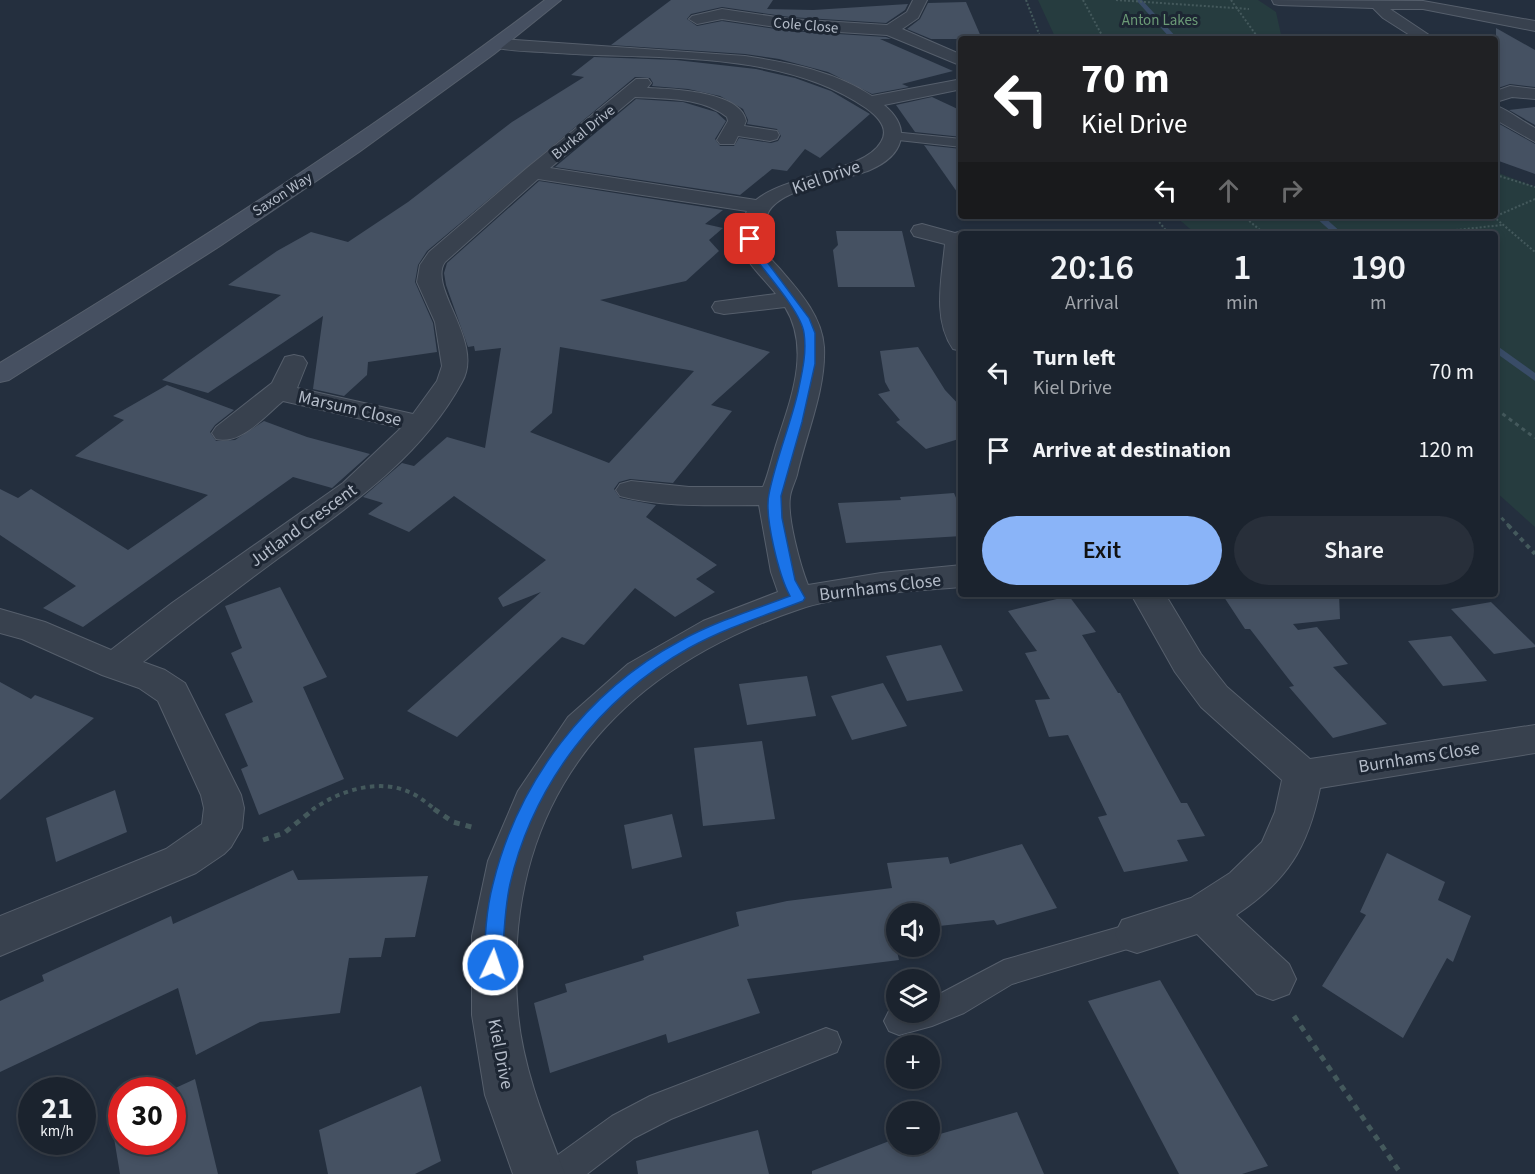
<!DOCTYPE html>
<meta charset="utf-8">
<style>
:root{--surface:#1b232e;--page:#282f3a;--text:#f1f3f6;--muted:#a0a4aa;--line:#39404a;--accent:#8ab4f8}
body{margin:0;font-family:"Source Sans 3",sans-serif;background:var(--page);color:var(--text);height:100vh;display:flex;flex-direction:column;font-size:22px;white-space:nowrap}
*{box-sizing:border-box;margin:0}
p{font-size:20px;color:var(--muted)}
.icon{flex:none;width:33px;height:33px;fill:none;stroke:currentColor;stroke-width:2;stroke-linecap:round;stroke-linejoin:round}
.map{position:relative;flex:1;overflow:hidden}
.details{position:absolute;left:958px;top:231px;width:540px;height:366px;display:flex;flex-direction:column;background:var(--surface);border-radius:6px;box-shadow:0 3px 9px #0003,0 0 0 2px var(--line)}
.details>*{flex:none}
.guide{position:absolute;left:958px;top:36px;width:540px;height:183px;border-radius:6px;box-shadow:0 3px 9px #0003,0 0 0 2px var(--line);background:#202124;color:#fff;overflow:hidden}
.fabs{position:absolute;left:886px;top:903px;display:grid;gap:12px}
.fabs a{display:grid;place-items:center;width:54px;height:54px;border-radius:50%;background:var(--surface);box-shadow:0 3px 9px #0003,0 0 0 2px var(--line);font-size:30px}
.speed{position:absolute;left:18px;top:1077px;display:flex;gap:12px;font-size:30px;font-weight:700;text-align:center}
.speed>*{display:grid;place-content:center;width:78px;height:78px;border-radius:50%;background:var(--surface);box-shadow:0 3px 9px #0003,0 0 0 2px var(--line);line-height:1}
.speed small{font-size:15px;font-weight:400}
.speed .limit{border:9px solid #d22;background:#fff;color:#111}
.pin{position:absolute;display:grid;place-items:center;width:51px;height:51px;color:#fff;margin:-26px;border-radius:12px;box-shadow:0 3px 9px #0006}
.me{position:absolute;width:66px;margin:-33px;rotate:3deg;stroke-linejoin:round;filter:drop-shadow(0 0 4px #0008)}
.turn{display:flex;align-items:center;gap:21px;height:126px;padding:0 24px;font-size:27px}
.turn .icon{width:78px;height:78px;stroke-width:2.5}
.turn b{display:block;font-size:42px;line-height:51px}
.lanes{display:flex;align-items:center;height:57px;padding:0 24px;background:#0003;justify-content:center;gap:30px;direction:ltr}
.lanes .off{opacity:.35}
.eta{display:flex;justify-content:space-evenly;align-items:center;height:102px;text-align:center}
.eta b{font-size:36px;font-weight:600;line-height:42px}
.action{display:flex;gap:12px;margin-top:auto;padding:12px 24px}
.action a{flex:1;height:69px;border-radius:36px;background:var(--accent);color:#111;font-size:24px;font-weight:600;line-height:69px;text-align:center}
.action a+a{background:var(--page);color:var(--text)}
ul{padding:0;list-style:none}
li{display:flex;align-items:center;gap:18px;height:78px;padding:0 24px}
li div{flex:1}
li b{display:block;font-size:22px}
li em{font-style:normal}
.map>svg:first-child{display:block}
.green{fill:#263c3f}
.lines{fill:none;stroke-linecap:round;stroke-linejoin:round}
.stream{fill:#394c67;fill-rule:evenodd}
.building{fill:#455162;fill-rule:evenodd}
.lane-casing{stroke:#565f6c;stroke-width:2}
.street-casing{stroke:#565f6c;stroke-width:2}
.secondary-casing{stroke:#565f6c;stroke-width:2}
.path-far3{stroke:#44595c;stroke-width:2;stroke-dasharray:2 2;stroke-linecap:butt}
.path-far2{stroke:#44595c;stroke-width:3;stroke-dasharray:4 4;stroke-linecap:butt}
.path-far1{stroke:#44595c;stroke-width:4;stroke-dasharray:4.5 4.5;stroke-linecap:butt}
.path{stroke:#44595c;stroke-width:5;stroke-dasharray:6 6;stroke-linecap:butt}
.lane{fill:#38414e;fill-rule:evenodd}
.street{fill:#38414e;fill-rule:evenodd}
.secondary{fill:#465061;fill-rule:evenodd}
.route{fill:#1a73e8;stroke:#114b97;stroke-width:1.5}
.labels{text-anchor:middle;stroke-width:6;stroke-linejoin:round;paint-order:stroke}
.far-park-label{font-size:15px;fill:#6b9a76;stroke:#1d2633}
.far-street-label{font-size:15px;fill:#b4bcc9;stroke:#1d2633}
.street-label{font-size:18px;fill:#b4bcc9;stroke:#1d2633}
</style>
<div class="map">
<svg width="1535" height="1174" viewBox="0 0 1535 1174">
<rect width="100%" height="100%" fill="#242f3e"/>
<g class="green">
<polygon points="1038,0 1258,0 1276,12 1282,39 1056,39"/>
<polygon points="1496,172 1535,187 1535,527 1496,492 1496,234 1196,234 1175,216 1496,216"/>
</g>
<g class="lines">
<g class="stream">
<polygon points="1136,0 1142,0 1178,39 1171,39"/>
<polygon points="1314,216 1323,216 1343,234 1334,234"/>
<polygon points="1496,345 1535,373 1535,381 1496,353"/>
</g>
</g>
<g class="building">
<polygon points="671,0 773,0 767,9 813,10 908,4 905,10 886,23 790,17 722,7 691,14 687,19 697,26 722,21 790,31 886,37 891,39 880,39 953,71 902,84 909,87 872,94 828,72 779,59 745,54 611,45"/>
<polygon points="966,2 982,39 931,39 907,29 920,19 928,3"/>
<polygon points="1496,28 1535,50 1535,87 1510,84 1498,88 1496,86"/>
<polygon points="594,57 676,60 756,69 795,78 831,91 870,114 820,158 805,149 787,171 772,169 740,195 555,167 636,99 683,102 716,112 726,121 715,139 720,146 734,146 739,138 771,143 778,141 781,136 777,129 747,124 748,120 743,109 720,96 688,89 652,86 653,83 650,78 635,77 427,251 418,265 415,282 433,323 437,352 368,362 367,375 344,396 313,389 323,316 208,393 162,380 281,295 228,285 277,251 311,232 348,242 408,202 512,122 584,77 571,75"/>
<polygon points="932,97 962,111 962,137 915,132 896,105"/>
<polygon points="1535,107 1535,125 1509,110"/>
<polygon points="1496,122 1535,144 1535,174 1496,160"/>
<polygon points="924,145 962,149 962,199"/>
<path d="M539,181L723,210L705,224L723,228L709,240L719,251L686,281L600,300L770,352L711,405L732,411L673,483L630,479L619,482L614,489L620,498L656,505L646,517L717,565L696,579L715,592L675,617L635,588L584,645L562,637L457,737L407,711L541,592L503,607L498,598L546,560L454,496L409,532L368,514L383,503L363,497L402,463L414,466L447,437L485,448L501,348L475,351L474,346L468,347L446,285L444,273L447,263ZM560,347L694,371L609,463L530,432L552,413Z"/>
<polygon points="836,231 902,231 915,287 838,287 833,250 838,245"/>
<polygon points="918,347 945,390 962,408 962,438 926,449 896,422 900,420 878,394 890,391 885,382 880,351"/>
<polygon points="167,385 234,410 215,425 210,432 216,441 235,440 264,421 307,437 370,454 332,488 293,477 83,627 43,608 76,586 0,535 0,489 18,498 31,489 128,550 208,495 75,456 124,420 113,416"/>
<polygon points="954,493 962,512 962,536 846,543 838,503 901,500 900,497"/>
<polygon points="280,587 327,677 303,687 344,779 259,815 241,769 248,766 225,714 253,702 231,653 242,648 225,606"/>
<polygon points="1222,594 1339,594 1340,619 1293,624 1298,630 1317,627 1348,664 1333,667 1387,724 1333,738 1289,687 1294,686 1250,629 1245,629"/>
<polygon points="1069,596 1096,632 1082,635 1118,693 1120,693 1181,803 1187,803 1205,836 1177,840 1188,861 1124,872 1098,817 1107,815 1068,735 1049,737 1035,700 1050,699 1025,653 1037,651 1008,611"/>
<polygon points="1491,602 1535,645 1535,647 1494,654 1451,609"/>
<polygon points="1451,636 1487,681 1443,686 1408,641"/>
<polygon points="941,645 963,691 907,701 886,656"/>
<polygon points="807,676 816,716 747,725 739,684"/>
<polygon points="0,682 31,699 35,695 94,718 0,800"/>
<polygon points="883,683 907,726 852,740 831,696"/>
<polygon points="762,741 775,819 703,826 694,748"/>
<polygon points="115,790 127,832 56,862 46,818"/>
<polygon points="672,814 682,857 632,869 624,825"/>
<polygon points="1022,844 1057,908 997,925 994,920 930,927 930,914 897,914 897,930 892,931 899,960 747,979 760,1013 668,1043 666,1034 550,1073 534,1003 567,992 565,984 644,960 643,956 739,926 736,912 787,901 892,888 887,863 948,857 950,864"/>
<polygon points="1387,853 1445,882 1438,900 1471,916 1453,962 1447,958 1403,1038 1322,986 1366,915 1360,912"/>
<polygon points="293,870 298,880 428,876 415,937 385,938 381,957 349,958 340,1013 260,1022 196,1055 178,988 0,1072 0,1001 44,981 42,975 171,916 173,924"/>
<polygon points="1160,980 1268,1166 1242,1174 1179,1174 1088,1001"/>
<polygon points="195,1079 218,1174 120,1174 111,1120 122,1115 122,1142 172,1142 171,1090"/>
<polygon points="421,1086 441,1161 415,1174 328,1174 319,1130"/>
<polygon points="1017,1112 1044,1174 812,1174 812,1171 897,1138 897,1144 930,1144 930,1129 933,1136"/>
<polygon points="758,1130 769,1174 638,1174 636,1161"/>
</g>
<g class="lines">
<defs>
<g id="lane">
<polygon points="893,132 962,139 962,147 889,139 889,133"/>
<polygon points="1137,922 1147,925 1151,934 1147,943 1012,984 964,1013 932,1026 899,1035 889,1031 884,1021 889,1011 897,1008 897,1012 930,1012 930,999 1004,960"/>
<polygon points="826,1028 837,1032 841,1042 837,1052 671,1119 634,1138 587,1174 544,1174 548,1162 612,1116 650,1096"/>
</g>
<g id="street">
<polygon points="913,0 927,0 918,18 902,29 962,55 962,66 887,35 790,29 722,19 697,24 689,19 692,16 722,9 790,19 887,25 907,12"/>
<polygon points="1272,0 1423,1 1535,21 1535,31 1423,9 1390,9 1435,39 1416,39 1383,18 1373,8 1279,5 1274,4"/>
<path d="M499,39L745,56C790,63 834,71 872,96L962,79V89L884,105C913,129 903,156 870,170C844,181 781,187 768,213C763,222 759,234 762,244C764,254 774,262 780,269C799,291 822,316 824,347C826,390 806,434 797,475C795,482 791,489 790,497C787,517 800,565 808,585L881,573L962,565V587C913,591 845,594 800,609C609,673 500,807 518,1014C523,1069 545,1122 565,1174H513L485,1095L472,1015V936L488,861L518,791L568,717L628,664L703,621L778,592L771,572L759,505C713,505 665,508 620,496L616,490L620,484L631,481L689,487H763C769,473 772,457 777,442C791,399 811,349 785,307L724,314L715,312L712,307L715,302L776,294C753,265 728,250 747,211L538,179L445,262C427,287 485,342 462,382C421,458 348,507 280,557C234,591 188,626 143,662L165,670L185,683L241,795L244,808L242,828L231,847L224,854L196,873L0,956V916L166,849L202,824L204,808L201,795L158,701L139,688L102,675L22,639L0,633V609L45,622L111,650L172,603L343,483L401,428L283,401C265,416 241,445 216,439L212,433L216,427L272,383L285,357L294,355L303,357L307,363L297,388L413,414L437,381L442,366L435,322L417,282L420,265L429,252L527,168L636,79H648L651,83L647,88C671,89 741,91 746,121L744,126L777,131L779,135L777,139L770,141L738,136L734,144H720L717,140L728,121L727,117C702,97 666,99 635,97L550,168L756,200C788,174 864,172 881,142C890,128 877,116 866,108C780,49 657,60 557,53C536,51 513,52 493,47L491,44L493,41Z"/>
<polygon points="1510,86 1535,89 1535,99 1512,97 1496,102 1496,91"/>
<path d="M1496,106C1505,108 1525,123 1535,128V142L1496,120Z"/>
<path d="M922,224L955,233L962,231L970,234H962V351L953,349C932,319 942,277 945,244L914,236L911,231L914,226Z"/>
<path d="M1131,594H1165L1201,654L1227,687L1310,759L1535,725V753L1320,788C1308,848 1287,881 1236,915L1289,964L1296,979L1289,994L1273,1000L1257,994L1197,934L1137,953L1122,948L1115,934L1122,920L1191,898L1230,873L1262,842L1275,812L1282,780L1201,707L1175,672Z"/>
</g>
<path id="secondary" d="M545,0H561L494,54L359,152L220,246L9,380L0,382V363C187,249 371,132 545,0Z"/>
</defs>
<use href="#lane" class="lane-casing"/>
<use href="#street" class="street-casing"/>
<use href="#secondary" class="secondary-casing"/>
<g class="path-far3">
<polyline points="1026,0 1041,39"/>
<polyline points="1083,0 1104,39"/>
<polyline points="1116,0 1249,9"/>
<polyline points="1231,0 1259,39"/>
<polyline points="1496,175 1535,187"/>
<polyline points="1535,199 1494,217 1535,252"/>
<polyline points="1154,216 1169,234"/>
<polyline points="1243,216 1265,234"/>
<polyline points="1420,234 1502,225"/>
</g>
<g class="path-far2">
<polyline points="1496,409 1535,438"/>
<polyline points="1496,512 1510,527"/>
</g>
<g class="path-far1">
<polyline points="1508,525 1535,554"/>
<path d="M312,810C338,791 378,778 409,792C419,796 428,804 436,810"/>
</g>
<g class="path">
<polyline points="434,809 453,822 475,828"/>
<polyline points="263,840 284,833 314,809"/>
<polyline points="1294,1016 1401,1174"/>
</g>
<use href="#lane" class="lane"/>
<use href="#street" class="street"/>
<use href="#secondary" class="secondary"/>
</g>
<path class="route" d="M746,237H753L758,250L809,318L815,333V364L802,422L781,496L782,518L795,580L805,598L803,601C764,616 725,628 689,648C600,698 533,784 510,884C504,911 504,938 502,965L500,971L493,974L487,971L484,965C485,938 486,910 493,884C518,781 587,691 680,641C714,622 753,610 790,596C779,576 764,516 769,494C776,459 790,426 798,392C802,373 807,353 804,333C801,311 763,270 749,250Z"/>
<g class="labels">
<g class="far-park-label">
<text x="1160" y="25">Anton Lakes</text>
</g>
<g class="far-street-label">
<text transform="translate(806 25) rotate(5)" y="5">Cole Close</text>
<text transform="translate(583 132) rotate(-39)" y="5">Burkal Drive</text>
<text transform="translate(282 194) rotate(-33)" y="5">Saxon Way</text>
</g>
<g class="street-label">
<text transform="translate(826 177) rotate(-19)" y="6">Kiel Drive</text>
<text transform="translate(350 408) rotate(13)" y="6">Marsum Close</text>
<text transform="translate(303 525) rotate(-36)" y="6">Jutland Crescent</text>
<text transform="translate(880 587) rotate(-7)" y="6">Burnhams Close</text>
<text transform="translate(1419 757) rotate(-9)" y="6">Burnhams Close</text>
<text transform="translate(501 1054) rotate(79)" y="6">Kiel Drive</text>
</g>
</g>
</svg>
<div class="fabs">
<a><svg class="icon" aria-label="sound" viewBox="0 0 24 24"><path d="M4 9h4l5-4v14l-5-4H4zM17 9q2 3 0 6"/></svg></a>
<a><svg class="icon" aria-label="layers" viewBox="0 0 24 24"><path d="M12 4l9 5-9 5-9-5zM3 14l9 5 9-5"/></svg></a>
<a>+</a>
<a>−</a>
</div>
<div class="speed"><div>21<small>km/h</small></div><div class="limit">30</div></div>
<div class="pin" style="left:750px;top:239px;background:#d93025"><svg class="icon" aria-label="arrive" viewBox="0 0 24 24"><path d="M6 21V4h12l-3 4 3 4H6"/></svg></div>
<svg class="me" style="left:493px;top:965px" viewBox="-20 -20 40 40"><circle r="17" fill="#1a73e8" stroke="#fff" stroke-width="3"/><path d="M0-11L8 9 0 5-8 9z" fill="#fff"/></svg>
<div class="guide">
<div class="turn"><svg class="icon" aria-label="left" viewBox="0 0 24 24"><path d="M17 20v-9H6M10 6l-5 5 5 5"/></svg><div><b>70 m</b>Kiel Drive</div></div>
<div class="lanes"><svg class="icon" aria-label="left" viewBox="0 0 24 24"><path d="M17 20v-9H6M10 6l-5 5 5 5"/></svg><svg class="icon off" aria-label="ahead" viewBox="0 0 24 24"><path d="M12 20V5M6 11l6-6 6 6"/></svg><svg class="icon off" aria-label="right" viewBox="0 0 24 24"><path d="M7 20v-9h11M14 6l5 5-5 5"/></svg></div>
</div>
<section class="details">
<div class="eta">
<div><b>20:16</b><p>Arrival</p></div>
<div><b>1</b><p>min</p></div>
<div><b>190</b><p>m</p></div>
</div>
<ul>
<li><svg class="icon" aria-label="left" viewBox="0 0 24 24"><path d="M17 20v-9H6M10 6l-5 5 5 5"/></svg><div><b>Turn left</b><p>Kiel Drive</p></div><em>70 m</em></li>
<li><svg class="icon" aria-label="arrive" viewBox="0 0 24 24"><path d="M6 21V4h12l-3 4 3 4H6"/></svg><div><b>Arrive at destination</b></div><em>120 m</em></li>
</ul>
<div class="action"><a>Exit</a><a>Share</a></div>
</section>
</div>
